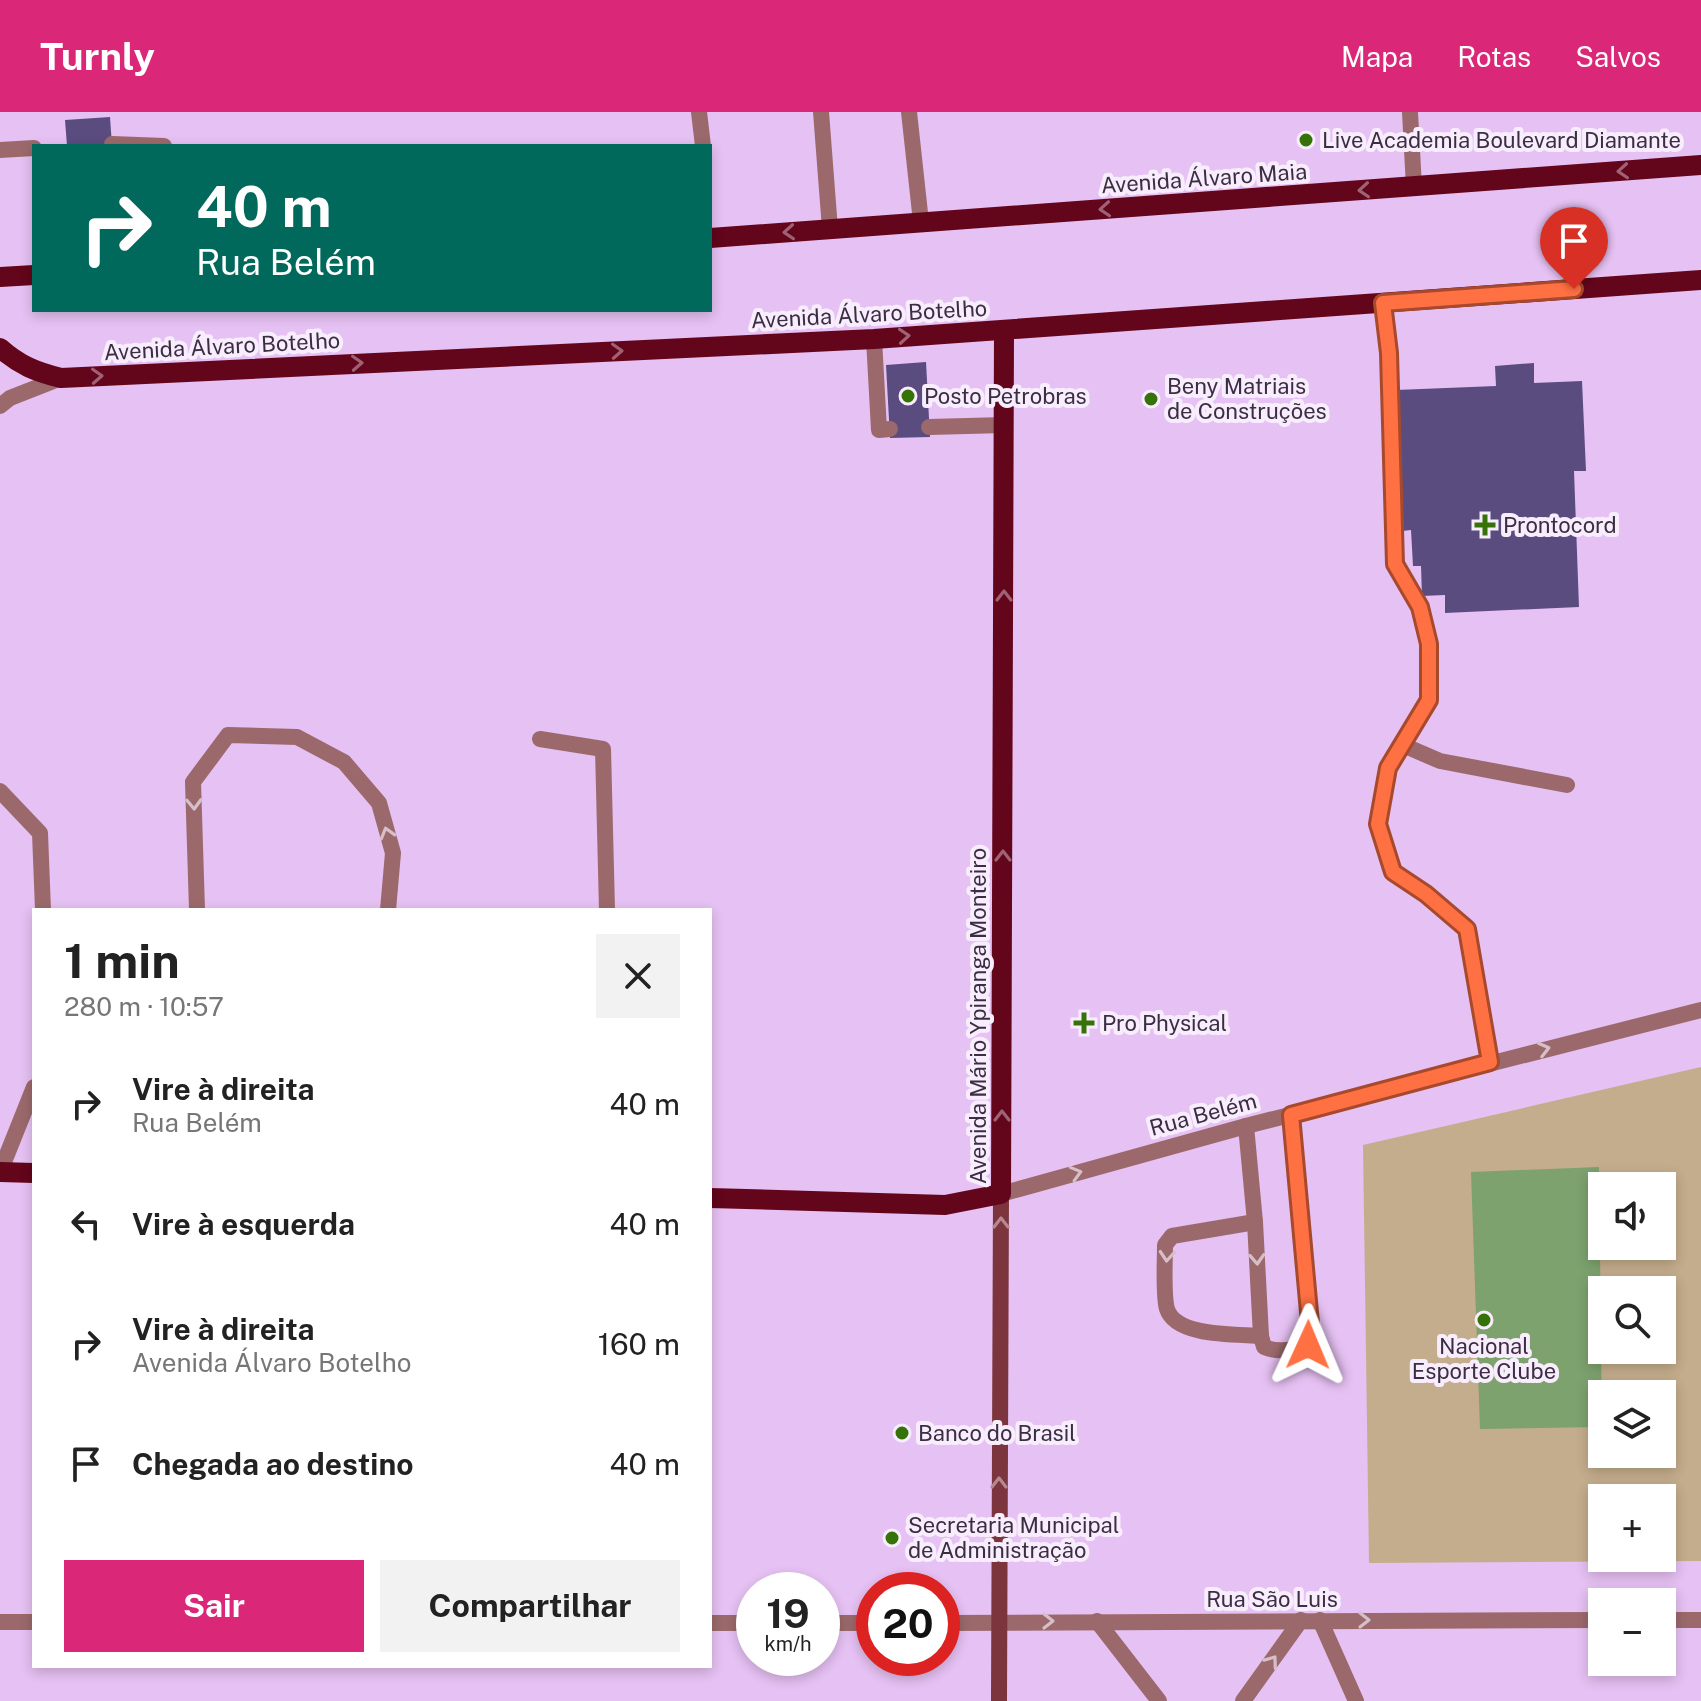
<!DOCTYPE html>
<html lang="pt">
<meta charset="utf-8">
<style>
:root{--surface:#fff;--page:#f2f2f2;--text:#222;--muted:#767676;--accent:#db2777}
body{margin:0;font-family:"Public Sans",sans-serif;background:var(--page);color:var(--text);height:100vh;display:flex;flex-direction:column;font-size:30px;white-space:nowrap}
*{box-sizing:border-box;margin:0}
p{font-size:26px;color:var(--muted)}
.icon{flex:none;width:44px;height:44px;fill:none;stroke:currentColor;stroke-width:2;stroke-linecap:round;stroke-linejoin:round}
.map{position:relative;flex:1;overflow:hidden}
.side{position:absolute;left:32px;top:796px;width:680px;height:760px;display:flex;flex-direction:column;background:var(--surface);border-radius:0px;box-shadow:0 4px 12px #0003}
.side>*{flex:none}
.guide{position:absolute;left:32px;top:32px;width:680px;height:168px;border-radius:0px;box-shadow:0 4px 12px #0003;background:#00695c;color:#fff;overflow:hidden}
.tools{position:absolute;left:1588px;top:1060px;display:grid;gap:16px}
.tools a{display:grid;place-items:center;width:88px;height:88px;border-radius:0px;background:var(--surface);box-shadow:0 4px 12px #0003;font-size:40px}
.speed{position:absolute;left:736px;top:1460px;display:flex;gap:16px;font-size:40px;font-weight:700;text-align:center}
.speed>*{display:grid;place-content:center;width:104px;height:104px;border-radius:50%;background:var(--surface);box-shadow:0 4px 12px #0003;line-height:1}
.speed small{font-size:20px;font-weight:400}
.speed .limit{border:12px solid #d22;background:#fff;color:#111}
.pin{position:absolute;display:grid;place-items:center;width:68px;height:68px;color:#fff;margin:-82px -34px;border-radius:50% 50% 50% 0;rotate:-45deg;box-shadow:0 0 8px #0007}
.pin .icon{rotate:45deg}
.me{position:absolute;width:88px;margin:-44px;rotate:1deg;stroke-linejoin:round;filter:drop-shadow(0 0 6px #0008)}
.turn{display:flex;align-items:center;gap:28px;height:168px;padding:0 32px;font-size:36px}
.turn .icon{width:104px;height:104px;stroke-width:2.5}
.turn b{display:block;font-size:56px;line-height:68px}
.round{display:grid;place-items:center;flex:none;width:84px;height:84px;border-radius:0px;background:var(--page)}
.headline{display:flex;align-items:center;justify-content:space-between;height:136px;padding:0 32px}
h1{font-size:48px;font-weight:700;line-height:60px}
.primary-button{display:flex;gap:16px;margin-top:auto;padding:16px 32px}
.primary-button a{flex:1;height:92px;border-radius:0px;background:var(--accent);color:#fff;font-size:32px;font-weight:700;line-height:92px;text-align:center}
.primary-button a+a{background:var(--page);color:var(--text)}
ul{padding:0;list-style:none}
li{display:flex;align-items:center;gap:24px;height:120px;padding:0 32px}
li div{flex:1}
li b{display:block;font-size:30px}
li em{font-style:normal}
header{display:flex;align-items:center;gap:48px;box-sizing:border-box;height:112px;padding:0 40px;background:var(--accent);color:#fff}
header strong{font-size:38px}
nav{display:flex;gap:44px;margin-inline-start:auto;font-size:28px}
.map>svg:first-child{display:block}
.green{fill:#c4ad8c;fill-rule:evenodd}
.water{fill:#7da26e}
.building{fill:#5b4c80}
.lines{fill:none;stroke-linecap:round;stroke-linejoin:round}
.service{stroke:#9b696b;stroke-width:16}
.minor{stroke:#9b696b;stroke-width:16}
.tertiary{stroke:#9b696b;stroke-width:16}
.secondary{stroke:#7c353c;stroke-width:16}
.primary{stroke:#63051b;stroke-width:20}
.oneway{stroke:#9f6275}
.oneway2{stroke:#d7bfc9}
.oneway3{stroke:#b48892}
.route-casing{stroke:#a6492c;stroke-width:20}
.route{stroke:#ff7043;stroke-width:14}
.poi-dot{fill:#357309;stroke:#f8edfc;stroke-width:3}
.labels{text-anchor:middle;stroke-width:8;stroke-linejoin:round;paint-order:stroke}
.poi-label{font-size:22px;fill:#3c2e42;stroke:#f8edfc;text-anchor:start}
.street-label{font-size:22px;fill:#3c2e42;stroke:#f8edfc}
</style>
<header>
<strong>Turnly</strong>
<nav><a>Mapa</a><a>Rotas</a><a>Salvos</a></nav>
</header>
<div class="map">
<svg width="1701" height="1589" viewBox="0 0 1701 1589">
<rect width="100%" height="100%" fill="#e6c1f3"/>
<path class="green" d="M1701,955V1449L1369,1451L1363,1033ZM1602,1074H1662V1134H1602ZM1602,1178H1662V1238H1602ZM1602,1282H1662V1342H1602ZM1602,1386H1662V1446H1602Z"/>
<polygon class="water" points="1599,1055 1602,1315 1480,1317 1471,1060"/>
<g class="building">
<polygon points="110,5 112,34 67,34 65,8"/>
<polygon points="926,250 930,325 890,326 886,253"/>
<polygon points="1534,251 1534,271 1582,269 1586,359 1574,359 1579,495 1445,501 1445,483 1422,484 1421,454 1413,454 1411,418 1402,419 1396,278 1496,274 1495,254"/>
</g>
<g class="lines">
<g class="service">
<polyline points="821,0 830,117"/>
<polyline points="909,0 921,110"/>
<polyline points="112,32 164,34"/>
<polyline points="0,38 34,36"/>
<polyline points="1383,191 1389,241 1395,452 1420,495 1429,532 1429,588 1388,656 1378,712 1393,760 1426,782 1467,817 1490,950"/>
<polyline points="874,227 879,318 890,317"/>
<polyline points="929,315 1005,313"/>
<polyline points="540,627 603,637 607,798"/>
<polyline points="1403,633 1440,649 1567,673"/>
<polyline points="0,679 40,721 43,798"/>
<polyline points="197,798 193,670 228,623 297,625 344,650 379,691 393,741 388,798"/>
<path d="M1246,1014L1255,1110L1261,1224L1264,1235C1278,1241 1294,1238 1308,1233L1311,1222L1291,1003"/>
<polyline points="0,1060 34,975"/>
<path d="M1255,1110L1172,1124L1165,1133C1165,1149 1163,1184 1167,1197C1176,1225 1236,1222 1261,1224"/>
<polyline points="1320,1508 1356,1589"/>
<polyline points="1097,1509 1159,1589"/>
<polyline points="1243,1589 1301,1508"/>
</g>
<g class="minor">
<polyline points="699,0 703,34"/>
<polyline points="0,294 10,286 61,266"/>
<polyline points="1001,1082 1246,1014 1701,898"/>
<polyline points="1662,1508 1701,1508"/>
<polyline points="0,1510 34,1510"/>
<polyline points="710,1511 754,1511"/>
<polyline points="822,1511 874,1511"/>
<polyline points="942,1511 1602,1508"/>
</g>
<polyline class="tertiary" points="1410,0 1414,75"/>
<polyline class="secondary" points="999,1589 1001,1082"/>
<g class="primary">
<polyline points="710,126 1701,53"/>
<polyline points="0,165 34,163"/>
<path d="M0,236C19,253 36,260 61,266L874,227L1701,168"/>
<polyline points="0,1060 34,1061"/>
<polyline points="710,1086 945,1093 1001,1082 1004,219"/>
</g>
</g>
<defs><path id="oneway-chevron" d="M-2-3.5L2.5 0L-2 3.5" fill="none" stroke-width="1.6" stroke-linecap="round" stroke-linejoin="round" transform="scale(2)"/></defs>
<g class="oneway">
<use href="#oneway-chevron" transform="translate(1623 59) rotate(176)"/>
<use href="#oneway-chevron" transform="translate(1364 78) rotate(176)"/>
<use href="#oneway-chevron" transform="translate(1105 97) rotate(176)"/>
<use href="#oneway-chevron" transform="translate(789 120) rotate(176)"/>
<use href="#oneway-chevron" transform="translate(904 224) rotate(-4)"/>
<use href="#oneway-chevron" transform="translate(617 239) rotate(-3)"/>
<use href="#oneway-chevron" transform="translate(357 251) rotate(-3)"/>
<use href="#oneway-chevron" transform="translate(97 264) rotate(-3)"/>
<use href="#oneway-chevron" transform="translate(1004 484) rotate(-90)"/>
<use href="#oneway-chevron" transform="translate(1003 744) rotate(-90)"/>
<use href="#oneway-chevron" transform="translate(1002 1004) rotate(-90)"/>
</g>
<g class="oneway2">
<use href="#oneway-chevron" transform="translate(194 692) rotate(88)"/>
<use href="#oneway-chevron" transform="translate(387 721) rotate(-106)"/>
<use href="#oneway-chevron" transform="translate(1544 937) rotate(-14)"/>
<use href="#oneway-chevron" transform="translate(1076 1061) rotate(-16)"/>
<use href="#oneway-chevron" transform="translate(1167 1144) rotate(94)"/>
<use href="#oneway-chevron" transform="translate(1257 1147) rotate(87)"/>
<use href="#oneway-chevron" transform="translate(1364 1508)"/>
<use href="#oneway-chevron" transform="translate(1048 1509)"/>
<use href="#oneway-chevron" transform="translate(1272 1549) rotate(-54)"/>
</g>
<g class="oneway3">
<use href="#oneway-chevron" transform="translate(1001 1111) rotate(-90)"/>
<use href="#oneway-chevron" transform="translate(999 1371) rotate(-90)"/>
</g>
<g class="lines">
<defs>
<polyline id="route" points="1308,1233 1311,1222 1291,1003 1490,950 1467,817 1426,782 1393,760 1378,712 1388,656 1429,588 1429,532 1420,495 1395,452 1389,241 1383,191 1574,177"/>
</defs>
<use href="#route" class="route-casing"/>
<use href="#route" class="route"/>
</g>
<g class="poi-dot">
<circle cx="1306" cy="28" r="8"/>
<circle cx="908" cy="284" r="8"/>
<circle cx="1151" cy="287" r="8"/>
<path d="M1481 401h8v8h8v8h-8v8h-8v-8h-8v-8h8z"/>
<path d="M1080 899h8v8h8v8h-8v8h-8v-8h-8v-8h8z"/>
<circle cx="1484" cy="1208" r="8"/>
<circle cx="902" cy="1321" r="8"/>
<circle cx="892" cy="1426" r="8"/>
</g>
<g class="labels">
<g class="poi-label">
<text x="1322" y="36">Live Academia Boulevard Diamante</text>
<text x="1167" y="282">Beny Matriais<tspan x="1167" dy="25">de Construções</tspan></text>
<text x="924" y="292">Posto Petrobras</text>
<text x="1503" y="421">Prontocord</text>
<text x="1102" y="919">Pro Physical</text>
<text x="1484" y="1242" text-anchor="middle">Nacional<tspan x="1484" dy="25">Esporte Clube</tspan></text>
<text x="918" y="1329">Banco do Brasil</text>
<text x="908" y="1421">Secretaria Municipal<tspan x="908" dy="25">de Administração</tspan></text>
</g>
<g class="street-label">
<text transform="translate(1204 66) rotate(-4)" y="8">Avenida Álvaro Maia</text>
<text transform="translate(869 202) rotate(-3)" y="8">Avenida Álvaro Botelho</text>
<text transform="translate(222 234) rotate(-3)" y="8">Avenida Álvaro Botelho</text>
<text transform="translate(978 904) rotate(-90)" y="8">Avenida Mário Ypiranga Monteiro</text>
<text transform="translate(1203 1002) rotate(-15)" y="8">Rua Belém</text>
<text x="1272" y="1495">Rua São Luis</text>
</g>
</g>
</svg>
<div class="tools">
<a><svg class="icon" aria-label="sound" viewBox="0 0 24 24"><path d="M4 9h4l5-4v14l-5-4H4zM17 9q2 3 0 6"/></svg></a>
<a><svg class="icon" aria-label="search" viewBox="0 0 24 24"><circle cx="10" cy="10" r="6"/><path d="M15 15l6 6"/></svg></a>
<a><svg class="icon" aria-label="layers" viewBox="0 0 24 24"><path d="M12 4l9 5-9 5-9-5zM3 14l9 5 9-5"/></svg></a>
<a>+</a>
<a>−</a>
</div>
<div class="speed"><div>19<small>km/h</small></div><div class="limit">20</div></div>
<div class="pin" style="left:1574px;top:177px;background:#d93025"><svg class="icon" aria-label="arrive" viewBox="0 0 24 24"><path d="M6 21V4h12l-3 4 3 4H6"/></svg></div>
<svg class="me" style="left:1308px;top:1233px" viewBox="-20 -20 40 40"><path d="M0-17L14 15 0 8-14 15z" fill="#ff7043" stroke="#fff" stroke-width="4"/></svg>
<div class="guide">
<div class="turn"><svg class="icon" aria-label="right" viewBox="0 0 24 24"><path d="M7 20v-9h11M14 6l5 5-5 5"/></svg><div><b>40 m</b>Rua Belém</div></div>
</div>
<section class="side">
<div class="headline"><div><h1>1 min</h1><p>280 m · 10:57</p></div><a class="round"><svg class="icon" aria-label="close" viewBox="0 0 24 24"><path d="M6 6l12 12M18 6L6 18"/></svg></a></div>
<ul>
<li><svg class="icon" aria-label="right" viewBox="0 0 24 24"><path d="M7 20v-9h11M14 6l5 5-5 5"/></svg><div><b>Vire à direita</b><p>Rua Belém</p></div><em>40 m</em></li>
<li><svg class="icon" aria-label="left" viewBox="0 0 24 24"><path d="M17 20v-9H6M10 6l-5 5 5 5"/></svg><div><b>Vire à esquerda</b></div><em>40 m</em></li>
<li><svg class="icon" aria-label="right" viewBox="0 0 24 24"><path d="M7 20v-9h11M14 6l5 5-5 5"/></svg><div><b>Vire à direita</b><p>Avenida Álvaro Botelho</p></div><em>160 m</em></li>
<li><svg class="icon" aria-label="arrive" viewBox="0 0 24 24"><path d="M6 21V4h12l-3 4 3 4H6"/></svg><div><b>Chegada ao destino</b></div><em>40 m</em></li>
</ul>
<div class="primary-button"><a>Sair</a><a>Compartilhar</a></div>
</section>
</div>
